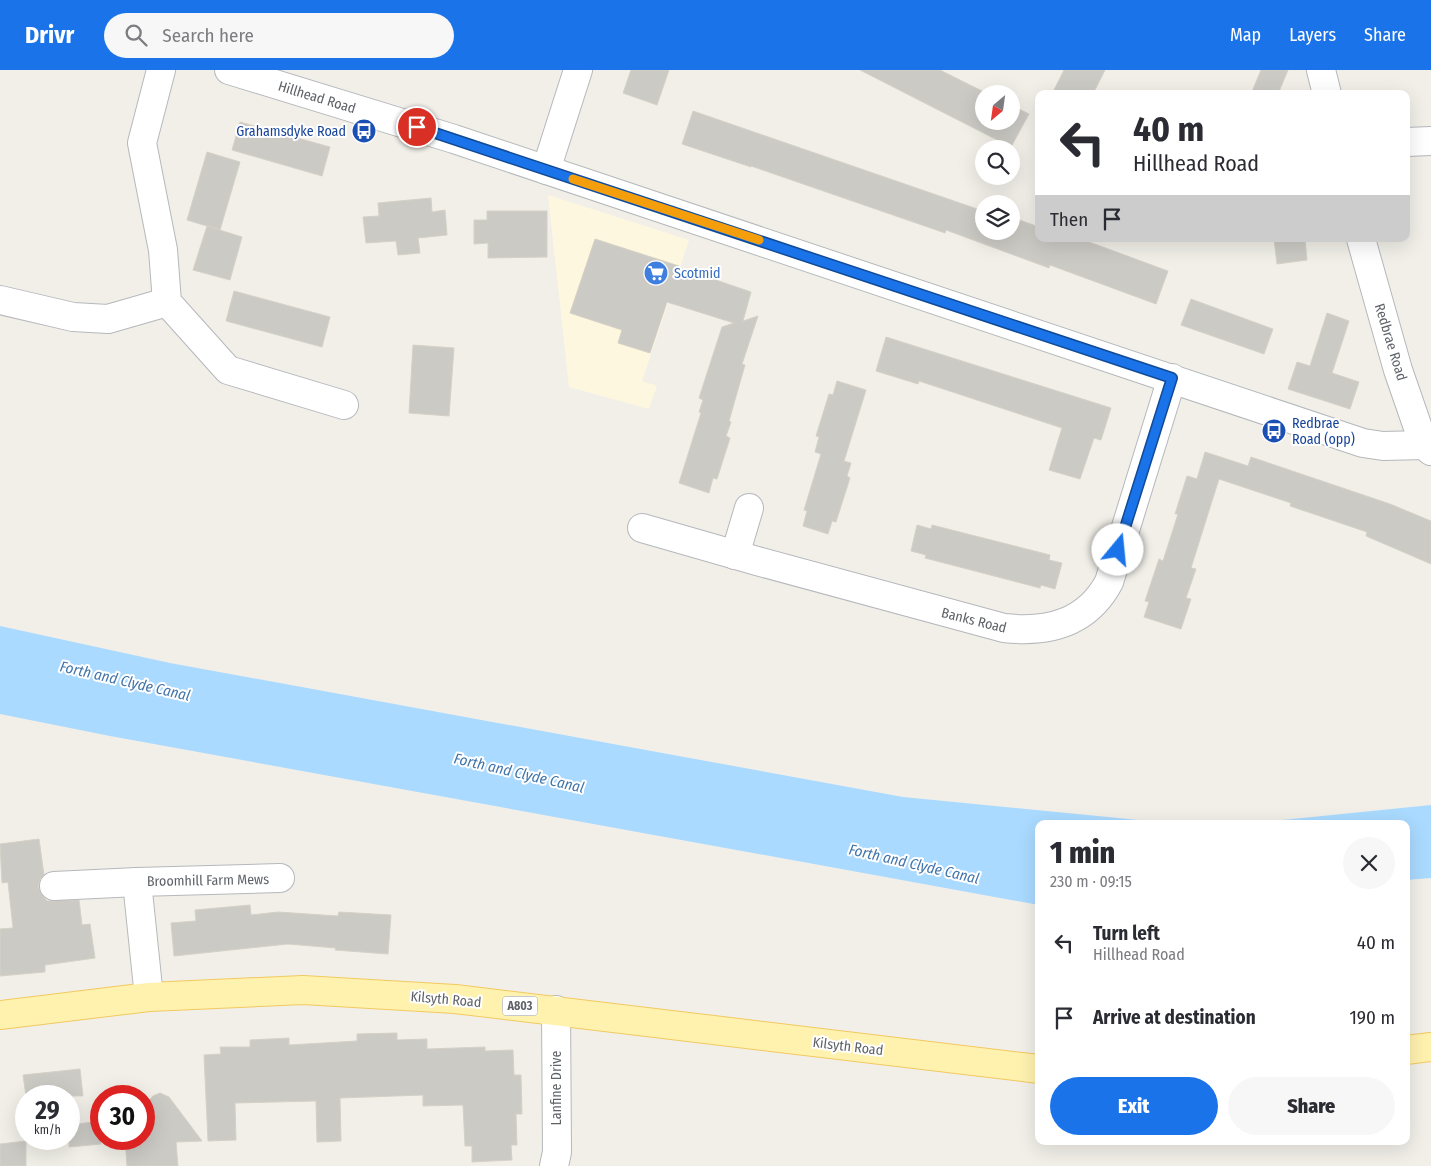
<!DOCTYPE html>
<meta charset="utf-8">
<style>
:root{--surface:#fff;--page:#f7f7f7;--text:#2b2b33;--muted:#7c7c81;--accent:#1a73e8}
body{margin:0;font-family:"Fira Sans Condensed",sans-serif;background:var(--page);color:var(--text);height:100vh;display:flex;flex-direction:column;font-size:19px;white-space:nowrap}
*{box-sizing:border-box;margin:0}
p{font-size:16px;color:var(--muted)}
.icon{flex:none;width:28px;height:28px;fill:none;stroke:currentColor;stroke-width:2;stroke-linecap:round;stroke-linejoin:round}
.map{position:relative;flex:1;overflow:hidden}
.side{position:absolute;left:1035px;top:750px;width:375px;height:325px;display:flex;flex-direction:column;background:var(--surface);border-radius:10px;box-shadow:0 5px 20px #0002}
.side>*{flex:none}
.guide{position:absolute;left:1035px;top:20px;width:375px;height:152px;border-radius:10px;box-shadow:0 5px 20px #0002;background:#fff;color:var(--text);overflow:hidden}
.needle{width:32px;rotate:209deg}
.controls{position:absolute;left:975px;top:15px;display:grid;gap:10px}
.controls a{display:grid;place-items:center;width:45px;height:45px;border-radius:50%;background:var(--surface);box-shadow:0 5px 20px #0002;font-size:25px}
.speed{position:absolute;left:15px;top:1015px;display:flex;gap:10px;font-size:25px;font-weight:700;text-align:center}
.speed>*{display:grid;place-content:center;width:65px;height:65px;border-radius:50%;background:var(--surface);box-shadow:0 5px 20px #0002;line-height:1}
.speed small{font-size:12px;font-weight:400}
.speed .limit{border:8px solid #d22;background:#fff;color:#111}
.pin{position:absolute;display:grid;place-items:center;width:42px;height:42px;color:#fff;margin:-21px;border:2px solid #fff;border-radius:50%;box-shadow:0 1px 5px #0007}
.me{position:absolute;width:55px;margin:-28px;rotate:17deg;stroke-linejoin:round;filter:drop-shadow(0 0 4px #0008)}
.turn{display:flex;align-items:center;gap:18px;height:105px;padding:0 15px;font-size:22px}
.turn .icon{width:65px;height:65px;stroke-width:2.5}
.turn b{display:block;font-size:35px;line-height:42px}
.then{display:flex;align-items:center;height:48px;padding:0 15px;background:#0003;gap:10px;font-size:19px}
.round{display:grid;place-items:center;flex:none;width:52px;height:52px;border-radius:26px;background:var(--page)}
.headline{display:flex;align-items:center;justify-content:space-between;height:85px;padding:0 15px}
h1{font-size:30px;font-weight:800;line-height:38px}
.primary-button{display:flex;gap:10px;margin-top:auto;padding:10px 15px}
.primary-button a{flex:1;height:58px;border-radius:30px;background:var(--accent);color:#fff;font-size:20px;font-weight:800;line-height:58px;text-align:center}
.primary-button a+a{background:var(--page);color:var(--text)}
ul{padding:0;list-style:none}
li{display:flex;align-items:center;gap:15px;height:75px;padding:0 15px}
li div{flex:1}
li b{display:block;font-size:19px}
li em{font-style:normal}
header{display:flex;align-items:center;gap:30px;box-sizing:border-box;height:70px;padding:0 25px;background:var(--accent);color:#fff}
header strong{font-size:24px}
nav{display:flex;gap:28px;margin-inline-start:auto;font-size:18px}
.search{width:350px;height:45px;background:var(--page);display:flex;align-items:center;gap:12px;box-sizing:border-box;padding:0 18px;border-radius:28px;color:var(--muted);font-size:19px}
.map>svg:first-child{display:block}
.commercial{fill:#fef7e0}
.water{fill:#aadaff}
.building{fill:#cccac5;stroke:#d6d1c6}
.lines{fill:none;stroke-linecap:round;stroke-linejoin:round}
.minor-casing{stroke:#b5b8bc;stroke-width:30}
.tertiary-casing{stroke:#b5b8bc;stroke-width:30}
.primary-casing{stroke:#f2c960;stroke-width:30}
.minor{stroke:#fff;stroke-width:28}
.tertiary{stroke:#fff;stroke-width:28}
.primary{stroke:#fff2af;stroke-width:28}
.route-casing{stroke:#114b97;stroke-width:12}
.route{stroke:#1a73e8;stroke-width:9}
.slow{stroke:#f59e0b;stroke-width:9}
.labels{text-anchor:middle;stroke-width:4;stroke-linejoin:round;paint-order:stroke}
.shield{fill:#fff;stroke:#8f9295;stroke-width:1}
.shield-label{font-size:12px;font-weight:bold;fill:#5f6368}
.street-label{font-size:14px;fill:#5f6368;stroke:#fff}
.transit-label{font-size:14px;fill:#164399;stroke:#fff;text-anchor:end}
.shop-label{font-size:14px;fill:#366cbe;stroke:#fff;text-anchor:start}
.water-label{font-size:15px;font-style:italic;fill:#4174aa;stroke:#fff}
</style>
<header>
<strong>Drivr</strong>
<div class="search"><svg class="icon" aria-label="search" viewBox="0 0 24 24"><circle cx="10" cy="10" r="6"/><path d="M15 15l6 6"/></svg>Search here</div>
<nav><a>Map</a><a>Layers</a><a>Share</a></nav>
</header>
<div class="map">
<svg width="1431" height="1096" viewBox="0 0 1431 1096">
<rect width="100%" height="100%" fill="#f1efe8"/>
<polygon class="commercial" points="548,125 689,170 642,311 657,316 649,339 569,317"/>
<g class="water">
<polygon points="0,556 170,593 903,727 1179,754 1039,754 1039,835 110,666 0,644"/>
<polygon points="1431,735 1431,808 1406,810 1406,754 1243,754"/>
</g>
<g class="building">
<polygon points="631,0 669,0 657,35 623,23"/>
<polygon points="860,0 940,0 988,24 984,24 984,51 1011,51 1011,35 1029,44 1011,77"/>
<polygon points="1064,0 1105,0 1093,24 1052,24"/>
<polygon points="1261,0 1288,0 1278,24 1251,24"/>
<polygon points="693,41 983,141 984,139 984,161 1011,161 1011,147 1039,157 1039,169 1081,169 1168,201 1156,234 1050,195 1049,198 946,160 945,163 751,96 751,97 682,74"/>
<polygon points="240,52 330,77 322,106 232,80"/>
<polygon points="207,82 240,92 220,160 187,150"/>
<polygon points="431,128 432,142 445,140 447,165 418,168 420,183 398,185 396,171 366,173 363,147 379,146 378,133"/>
<polygon points="487,141 547,141 547,187 488,188 488,173 474,174 474,150 487,150"/>
<polygon points="207,156 242,167 230,210 193,200"/>
<polygon points="595,169 679,196 678,197 751,222 743,251 758,246 742,294 745,295 729,351 731,352 726,366 730,368 717,409 713,408 709,423 679,413 701,343 699,342 703,330 699,328 722,257 734,253 667,232 650,283 618,273 622,260 570,243"/>
<polygon points="1274,169 1305,169 1307,190 1277,194"/>
<polygon points="234,221 330,247 322,277 226,251"/>
<polygon points="1191,229 1273,259 1264,284 1181,255"/>
<polygon points="1327,243 1349,251 1332,303 1359,312 1350,339 1288,319 1297,292 1310,296"/>
<polygon points="886,267 1111,338 1101,370 1094,368 1080,409 1049,400 1062,358 919,311 918,314 876,301"/>
<polygon points="413,275 454,278 449,346 409,343"/>
<polygon points="837,311 866,320 844,391 851,393 847,406 850,408 836,452 832,451 828,464 803,456 807,441 804,440 821,384 815,382 819,367 816,366 829,324 833,325"/>
<polygon points="1205,382 1248,396 1251,387 1390,434 1431,451 1431,494 1366,466 1367,462 1290,436 1291,433 1219,409 1191,498 1196,499 1186,528 1191,529 1181,559 1144,547 1149,532 1145,531 1159,489 1163,491 1178,444 1175,444 1187,406 1197,409"/>
<polygon points="917,455 931,459 932,455 1050,485 1049,490 1062,493 1055,519 1041,515 1040,518 925,488 926,485 911,481"/>
<polygon points="39,769 44,805 40,809 38,816 41,824 47,831 79,830 82,855 90,854 95,888 45,895 45,902 0,906 0,859 13,858 8,812 2,813 0,774"/>
<polygon points="250,835 251,845 278,842 338,846 339,842 391,845 388,884 335,880 336,878 288,874 174,886 171,853 196,851 195,840"/>
<polygon points="397,963 397,970 427,969 427,979 485,977 485,981 513,980 514,1005 521,1005 522,1044 516,1044 517,1075 511,1075 512,1090 472,1092 472,1076 465,1076 463,1035 423,1036 423,1025 340,1028 341,1071 317,1072 316,1031 235,1033 236,1070 208,1071 204,985 221,984 220,977 250,977 250,970 289,968 289,975 357,971 357,964"/>
<polygon points="80,999 83,1026 26,1026 23,1005"/>
<polygon points="160,1023 169,1027 202,1071 176,1072 178,1096 127,1096 125,1069 144,1069 144,1036 153,1026"/>
<polygon points="101,1051 101,1074 69,1077 69,1055"/>
<polygon points="26,1071 26,1096 0,1096 0,1074"/>
</g>
<g class="lines">
<defs>
<g id="minor">
<polyline points="161,0 142,73 163,180 167,232 228,300 344,335"/>
<polyline points="1406,72 1431,71"/>
<polyline points="546,100 578,0"/>
<polyline points="0,230 73,247 108,249 167,232"/>
<path d="M642,458L757,491L1004,558C1048,563 1087,553 1109,512L1172,308"/>
<polyline points="735,485 749,438"/>
<polyline points="137,812 149,927"/>
<polyline points="54,816 137,812 280,808"/>
<polyline points="554,1096 557,1082 556,940"/>
</g>
<g id="tertiary">
<polyline points="229,0 454,69 1363,373 1383,376 1424,375"/>
<polyline points="1321,0 1327,24"/>
<polyline points="1361,169 1398,300 1424,375 1431,381"/>
</g>
<g id="primary">
<polyline points="0,945 149,927 303,920 455,929 1039,999"/>
<polyline points="1406,980 1431,977"/>
</g>
</defs>
<use href="#minor" class="minor-casing"/>
<use href="#tertiary" class="tertiary-casing"/>
<use href="#primary" class="primary-casing"/>
<use href="#minor" class="minor"/>
<use href="#tertiary" class="tertiary"/>
<use href="#primary" class="primary"/>
</g>
<g class="lines">
<defs>
<polyline id="route" points="417,57 1172,308 1118,480"/>
</defs>
<use href="#route" class="route-casing"/>
<use href="#route" class="route"/>
<polyline class="slow" points="573,109 759,170"/>
</g>
<defs>
<symbol id="bus-disc" viewBox="-11 -11 22 22"><circle r="9.5" fill="#1a4fb4" stroke="#fff"/><path d="M-5-6H5V4H4V6H2V4H-2V6H-4V4H-5ZM-3.5-4V0h7V-4ZM-3.5 1.2v1.5H-2V1.2ZM2 1.2v1.5H3.5V1.2Z" fill="#fff"/></symbol>
<symbol id="supermarket-disc" viewBox="-11 -11 22 22"><circle r="9.5" fill="#3f7fe0" stroke="#fff"/><path d="M-6-5.5h2.5l.6 2H6L4.5 2H-2.5L-4.4-4H-6ZM-1.5 3.2a1.3 1.3 0 1 0 .1 0ZM3 3.2a1.3 1.3 0 1 0 .1 0Z" fill="#fff"/></symbol>
</defs>
<g fill-rule="evenodd">
<use href="#bus-disc" x="350" y="47" width="28" height="28"/>
<use href="#supermarket-disc" x="642" y="189" width="28" height="28"/>
<use href="#bus-disc" x="1260" y="347" width="28" height="28"/>
</g>
<g class="labels">
<rect class="shield" x="502.5" y="926.5" width="35" height="19" rx="4"/>
<g class="shield-label">
<text x="520" y="940">A803</text>
</g>
<g class="street-label">
<text transform="translate(317 27) rotate(17)" y="5">Hillhead Road</text>
<text transform="translate(1391 272) rotate(73)" y="5">Redbrae Road</text>
<text transform="translate(974 550) rotate(14)" y="5">Banks Road</text>
<text transform="translate(208 810) rotate(-1)" y="5">Broomhill Farm Mews</text>
<text transform="translate(446 929) rotate(5)" y="5">Kilsyth Road</text>
<text transform="translate(848 976) rotate(7)" y="5">Kilsyth Road</text>
<text transform="translate(556 1018) rotate(-90)" y="5">Lanfine Drive</text>
</g>
<g class="transit-label">
<text x="346" y="66">Grahamsdyke Road</text>
<text x="1292" y="358" text-anchor="start">Redbrae<tspan x="1292" dy="16">Road (opp)</tspan></text>
</g>
<g class="shop-label">
<text x="674" y="208">Scotmid</text>
</g>
<g class="water-label">
<text transform="translate(125 611) rotate(13)" y="5">Forth and Clyde Canal</text>
<text transform="translate(519 703) rotate(13)" y="5">Forth and Clyde Canal</text>
<text transform="translate(914 794) rotate(13)" y="5">Forth and Clyde Canal</text>
</g>
</g>
</svg>
<div class="controls">
<a><svg class="needle" viewBox="-14 -14 28 28"><path d="M0-13l5 13h-10z" fill="#e53935"/><path d="M0 13l5-13h-10z" fill="#7c7c81"/></svg></a>
<a><svg class="icon" aria-label="search" viewBox="0 0 24 24"><circle cx="10" cy="10" r="6"/><path d="M15 15l6 6"/></svg></a>
<a><svg class="icon" aria-label="layers" viewBox="0 0 24 24"><path d="M12 4l9 5-9 5-9-5zM3 14l9 5 9-5"/></svg></a>
</div>
<div class="speed"><div>29<small>km/h</small></div><div class="limit">30</div></div>
<div class="pin" style="left:417px;top:57px;background:#d93025"><svg class="icon" aria-label="arrive" viewBox="0 0 24 24"><path d="M6 21V4h12l-3 4 3 4H6"/></svg></div>
<svg class="me" style="left:1118px;top:480px" viewBox="-20 -20 40 40"><circle r="19" fill="#fff"/><path d="M0-13L10 11 0 6-10 11z" fill="#1a73e8"/></svg>
<div class="guide">
<div class="turn"><svg class="icon" aria-label="left" viewBox="0 0 24 24"><path d="M17 20v-9H6M10 6l-5 5 5 5"/></svg><div><b>40 m</b>Hillhead Road</div></div>
<div class="then">Then<svg class="icon" aria-label="arrive" viewBox="0 0 24 24"><path d="M6 21V4h12l-3 4 3 4H6"/></svg></div>
</div>
<section class="side">
<div class="headline"><div><h1>1 min</h1><p>230 m · 09:15</p></div><a class="round"><svg class="icon" aria-label="close" viewBox="0 0 24 24"><path d="M6 6l12 12M18 6L6 18"/></svg></a></div>
<ul>
<li><svg class="icon" aria-label="left" viewBox="0 0 24 24"><path d="M17 20v-9H6M10 6l-5 5 5 5"/></svg><div><b>Turn left</b><p>Hillhead Road</p></div><em>40 m</em></li>
<li><svg class="icon" aria-label="arrive" viewBox="0 0 24 24"><path d="M6 21V4h12l-3 4 3 4H6"/></svg><div><b>Arrive at destination</b></div><em>190 m</em></li>
</ul>
<div class="primary-button"><a>Exit</a><a>Share</a></div>
</section>
</div>
